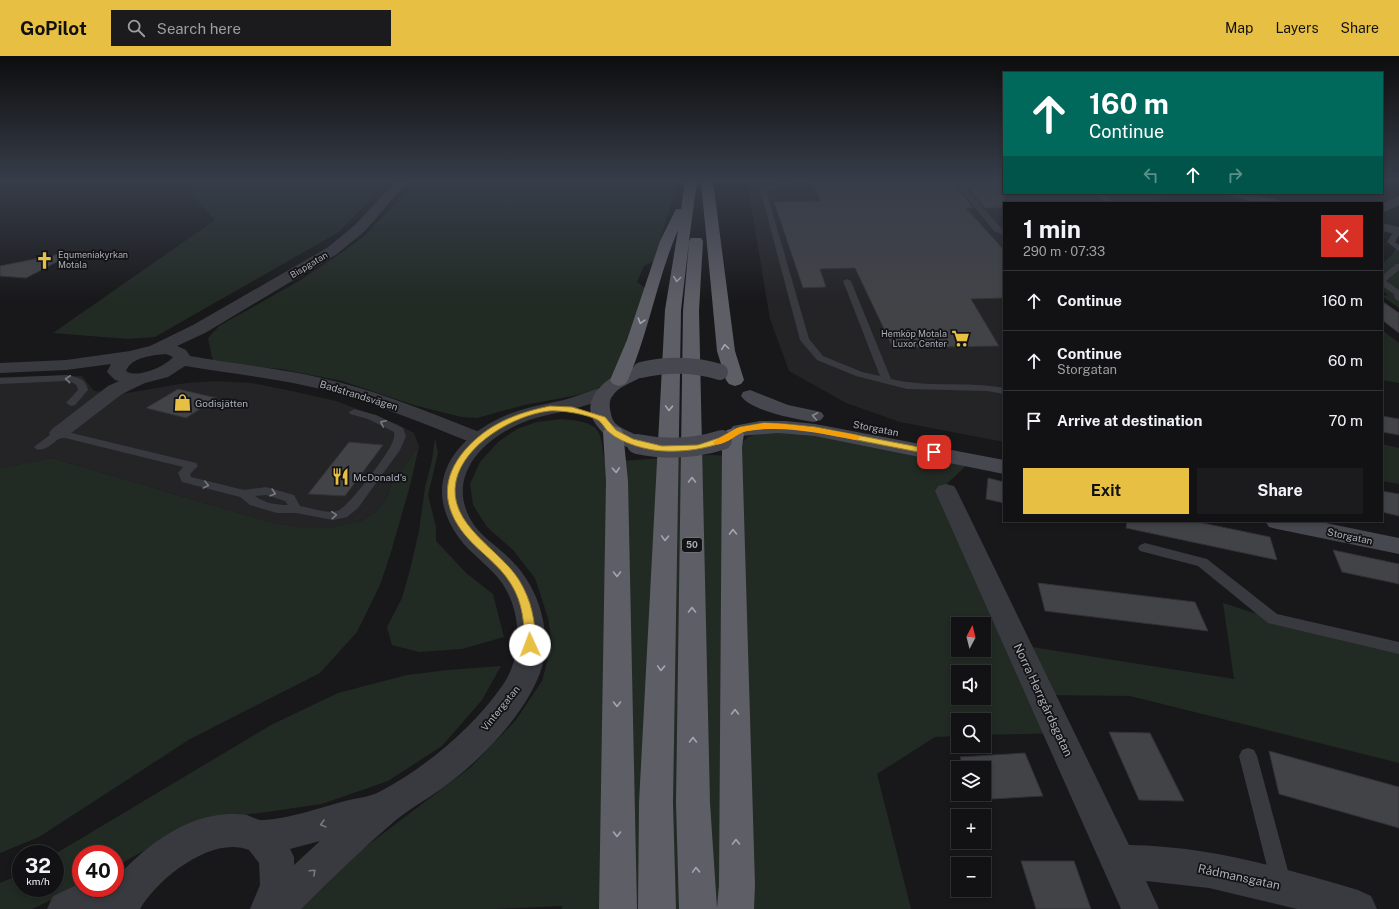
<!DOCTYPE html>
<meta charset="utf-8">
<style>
:root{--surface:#121214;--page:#1b1b1d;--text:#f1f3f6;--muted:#9c9ea0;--line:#313234;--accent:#e7bf43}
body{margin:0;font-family:"Public Sans",sans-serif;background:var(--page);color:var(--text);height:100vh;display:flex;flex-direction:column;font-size:15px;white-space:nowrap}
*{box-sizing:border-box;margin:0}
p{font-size:13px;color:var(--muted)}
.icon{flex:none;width:22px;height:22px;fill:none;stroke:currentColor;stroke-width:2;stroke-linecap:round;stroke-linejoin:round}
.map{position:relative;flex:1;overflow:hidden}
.sheet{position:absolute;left:1003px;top:146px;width:380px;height:320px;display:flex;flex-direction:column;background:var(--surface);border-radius:0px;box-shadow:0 2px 6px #0003,0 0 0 1px var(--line)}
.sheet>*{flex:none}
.banner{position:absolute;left:1003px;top:16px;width:380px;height:122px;border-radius:0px;box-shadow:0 2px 6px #0003,0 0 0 1px var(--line);background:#00695c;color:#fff;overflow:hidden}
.needle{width:26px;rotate:7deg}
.buttons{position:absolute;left:951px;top:561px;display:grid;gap:8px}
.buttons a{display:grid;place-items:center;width:40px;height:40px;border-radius:0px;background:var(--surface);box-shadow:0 2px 6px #0003,0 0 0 1px var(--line);font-size:20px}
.speed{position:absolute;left:12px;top:789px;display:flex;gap:8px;font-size:20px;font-weight:700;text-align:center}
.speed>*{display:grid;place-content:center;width:52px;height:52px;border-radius:50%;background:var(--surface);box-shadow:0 2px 6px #0003,0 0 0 1px var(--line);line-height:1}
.speed small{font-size:10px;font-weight:400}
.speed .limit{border:6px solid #d22;background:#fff;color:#111}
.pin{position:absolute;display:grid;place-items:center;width:34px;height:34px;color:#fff;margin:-17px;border-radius:8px;box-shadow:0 2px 6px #0006}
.me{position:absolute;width:44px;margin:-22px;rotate:358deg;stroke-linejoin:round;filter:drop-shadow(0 0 3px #0008)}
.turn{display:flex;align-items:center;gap:14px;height:84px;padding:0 20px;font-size:18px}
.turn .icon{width:52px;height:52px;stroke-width:2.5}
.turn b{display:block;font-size:28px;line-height:34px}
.lanes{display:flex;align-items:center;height:38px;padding:0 20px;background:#0003;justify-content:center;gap:20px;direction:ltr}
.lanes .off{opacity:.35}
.round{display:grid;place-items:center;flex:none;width:42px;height:42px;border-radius:0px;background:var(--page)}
.summary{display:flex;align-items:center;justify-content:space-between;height:68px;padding:0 20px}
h1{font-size:24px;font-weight:700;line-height:30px}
.cta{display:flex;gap:8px;margin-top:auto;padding:8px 20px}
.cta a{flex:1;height:46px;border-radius:0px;background:var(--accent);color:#111;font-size:16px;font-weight:700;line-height:46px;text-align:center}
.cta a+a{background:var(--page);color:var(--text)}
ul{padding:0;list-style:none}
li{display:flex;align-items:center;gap:12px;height:60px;padding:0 20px;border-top:1px solid var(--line)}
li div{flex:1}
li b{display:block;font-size:15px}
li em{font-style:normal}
header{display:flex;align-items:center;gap:24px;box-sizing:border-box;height:56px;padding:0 20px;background:var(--accent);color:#111}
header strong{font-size:19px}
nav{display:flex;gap:22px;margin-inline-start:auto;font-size:14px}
.search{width:280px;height:36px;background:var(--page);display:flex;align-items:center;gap:10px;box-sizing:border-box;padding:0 14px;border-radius:0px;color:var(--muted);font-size:15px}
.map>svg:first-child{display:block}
.built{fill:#242427}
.green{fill:#222a24;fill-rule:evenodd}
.building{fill:#424347;stroke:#323236}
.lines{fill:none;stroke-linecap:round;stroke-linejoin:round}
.service{fill:#393a3f;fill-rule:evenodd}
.minor{fill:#393a3f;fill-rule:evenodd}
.tertiary{fill:#393a3f;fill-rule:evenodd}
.secondary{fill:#47484f;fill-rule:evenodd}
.trunk{fill:#5e5e66;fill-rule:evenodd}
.secondary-bridge-far1{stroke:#47484f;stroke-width:16}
.secondary-bridge{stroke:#47484f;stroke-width:20}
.oneway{stroke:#a3a6b1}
.oneway2{stroke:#787a82}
.oneway3{stroke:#888a94}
.route{fill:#e7bf43;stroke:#967c2c}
.slow{fill:#f59e0b}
.labels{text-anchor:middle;stroke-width:3.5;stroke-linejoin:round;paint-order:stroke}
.far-poi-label{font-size:9px;fill:#abaeb9;stroke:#131315;text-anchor:start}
.far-street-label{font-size:9px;fill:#abaeb9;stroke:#131315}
.shield{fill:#131315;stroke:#7d8088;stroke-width:1}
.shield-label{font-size:9px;font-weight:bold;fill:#abaeb9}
.street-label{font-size:10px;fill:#abaeb9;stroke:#131315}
.poi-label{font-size:10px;fill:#abaeb9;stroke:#131315;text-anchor:start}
.near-street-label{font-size:12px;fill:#abaeb9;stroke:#131315}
</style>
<header>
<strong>GoPilot</strong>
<div class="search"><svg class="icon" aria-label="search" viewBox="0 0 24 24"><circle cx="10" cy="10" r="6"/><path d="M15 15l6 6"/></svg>Search here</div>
<nav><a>Map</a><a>Layers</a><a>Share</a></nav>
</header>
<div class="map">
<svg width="1399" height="853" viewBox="0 0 1399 853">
<rect width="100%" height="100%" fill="#18181a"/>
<g class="built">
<polygon points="747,125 1004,125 1004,137 1169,137 1154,145 1159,147 1004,147 1004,386 900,366 846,347 789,315 770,263"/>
<polygon points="38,320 82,320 94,335 127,337 186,327 216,325 251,327 292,335 336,345 397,368 414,377 419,390 391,428 387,443 377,455 361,465 326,472 303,472 266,465 52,402 0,412 0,321"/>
</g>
<g class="green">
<polygon points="194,125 388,125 339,176 155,281 128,283 53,277 215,164 193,140"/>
<polygon points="417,125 678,125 654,205 644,210 637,226 645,232 620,308 613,319 605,328 594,334 578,339 524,349 477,362 462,361 417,350 342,325 280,313 213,306 208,282 219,270 299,225 341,197 363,181"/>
<polygon points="1396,191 1399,193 1399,252 1382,240 1388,239 1382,234 1382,208 1393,198"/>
<polygon points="1382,274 1399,287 1399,327 1382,324"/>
<path d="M561,363C572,364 594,365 599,377C603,386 602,397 605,406L708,399L739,400V390L748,381L764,376L789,377L833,381L968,408L939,435L1019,589L1234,623L1223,547L1273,563L1399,595V707L1130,640L1043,639L1060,677L984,679V664H958V680L935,681L877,718L911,853H562V850L495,853H294L348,804L471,711L516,664L542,625L552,588L548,562L535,522L513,494L487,471L473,449L470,428L480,406L498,386L517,373L537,366ZM958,568H984V594H958ZM958,616H984V642H958Z"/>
<polygon points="435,382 438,397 428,439 436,471 436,485 467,518 493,538 504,581 462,593 419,596 392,589 387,571 402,542 410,514 419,475 425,432 432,404"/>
<polygon points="1382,388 1399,392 1399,428 1382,425"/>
<polygon points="419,390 411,426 391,496 380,529 357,576 320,617 190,683 39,781 0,797 0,412 52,402 266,465 303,472 326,472 361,465 377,455 387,443 391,428"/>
<polygon points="501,610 482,644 442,690 388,725 322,748 209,764 152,790 115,811 115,798 81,798 81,830 32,853 0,853 0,827 21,818 21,832 55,832 55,798 271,669 338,637 407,619 448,614"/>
</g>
<g class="building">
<polygon points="811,125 952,125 973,152 966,152 1004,194 1004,242 971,243 999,290 893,292 855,212 820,213 826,231 803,232 774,146 821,145"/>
<polygon points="962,125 1004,125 1004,152 985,152"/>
<polygon points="64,197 66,201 26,222 0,220 0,210"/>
<polygon points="1382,245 1399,257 1399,277 1382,264"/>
<polygon points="178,333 217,342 186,362 146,352"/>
<polygon points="1382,360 1399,363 1399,379 1382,376"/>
<polygon points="349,386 383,389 345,440 308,438"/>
<polygon points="988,422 1004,426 1004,447 986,443"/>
<polygon points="1382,435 1399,438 1399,460 1382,456"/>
<polygon points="1127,465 1193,465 1270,481 1277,504 1126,472"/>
<polygon points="1333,494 1399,508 1399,528 1342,516"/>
<polygon points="1038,527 1195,546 1208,575 1045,555"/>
<polygon points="1109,676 1150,677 1184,745 1139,744"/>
<polygon points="1269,695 1399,731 1399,772 1279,738"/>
<polygon points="1025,697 1043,740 976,744 974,738 984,738 984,712 964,712 960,701"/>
<polygon points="1021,805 1074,805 1091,853 1036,853"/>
</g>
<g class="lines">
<g class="service">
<path d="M789,125H802L766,134L809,283L823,300L862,316L880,320L843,225L847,223L851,225L891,323C928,332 966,325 1004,332V338L987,335L907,333L856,320L817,304L800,284L760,133Z"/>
<polygon points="953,125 960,125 1000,171 1004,174 1004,179 994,175"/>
<polygon points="1094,137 1101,137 1115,147 1108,147"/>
<polygon points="1395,173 1399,173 1399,179 1395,186 1399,189 1399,195 1387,186"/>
<polygon points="1396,208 1399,208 1399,214 1386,225 1399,234 1399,245 1395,243 1394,238 1382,230 1382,220"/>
<path d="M66,319C76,321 86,322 88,334L75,349L71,350L66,347L78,334C77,327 72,326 66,325L0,328V322Z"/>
<path d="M354,353L376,359L403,372L406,380L400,394L358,452L347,461L343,462L333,464L296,457H277L250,449L240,441L182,426L178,417L183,411L61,381C54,386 45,396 36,393L34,391L55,375L59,374L196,407L198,410L190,418L191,421L244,434L266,431L294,439L300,450C311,452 327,458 337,455C348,452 382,405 389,393C392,388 395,382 394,376L368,363L350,358L349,356ZM266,439L285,445L288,449C277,449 264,447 255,440Z"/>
<polygon points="1145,487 1207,503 1277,558 1399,586 1399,598 1268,567 1198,510 1140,495 1138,492 1140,489"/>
<polygon points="1248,692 1254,694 1257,700 1291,826 1288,833 1281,836 1274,833 1271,826 1239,700 1242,694"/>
</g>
<g class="minor">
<path d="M396,125H408L365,175L337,198L205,277L177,290L186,294L190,300C239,309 290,313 338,326C389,339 438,360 487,379L490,383L487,387L480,389L473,387C426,369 378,348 329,335C282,323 233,318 185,310L168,321L145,327L122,338L66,381L59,383L52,381L49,377L52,373L108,330L119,325L115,324L107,316L111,308L66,314L0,317V307L66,304L130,295L150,290L193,269L327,192L355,169ZM166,298L173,301C165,311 136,323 126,315C131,301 154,299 166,298Z"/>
<polygon points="1399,140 1399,149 1382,157 1382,148"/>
<polygon points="1382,167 1399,171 1399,179 1382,175"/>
<path d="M946,428L954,430L957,435L1129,789C1208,790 1283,812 1358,834L1371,840L1377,853H1297L1209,832L1146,825L1159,853H1121L935,435L938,430Z"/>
</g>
<g class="tertiary">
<polygon points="1224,137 1246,137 1278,144 1280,147 1258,147 1226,139"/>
<path d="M606,330L613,332L615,336L613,340C599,345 585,350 570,354C552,358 534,361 517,369C477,387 445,426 474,469C484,483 500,492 512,505C538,531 552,574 542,611C529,654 483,702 448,728C431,741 412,751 396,764C363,792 332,822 301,853H250L260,829L259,807L249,794C212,779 157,823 140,853H47L53,840L81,827V832H115V816L120,818C148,788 187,759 230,758C235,758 242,758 247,759C253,761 258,765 264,764C291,762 319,752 345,745C356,742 370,741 379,736C425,712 473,672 502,630C524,600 522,552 499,523C487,508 470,497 459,482C422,431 450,386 500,362C520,352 543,349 564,344C578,340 592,334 606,330ZM320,785L294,809V801L290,793Z"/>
</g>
<g class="secondary">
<path d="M641,309L647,310L650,314C641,327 606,329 610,353C611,359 612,364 616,368C625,376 641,378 647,388L644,392C634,395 627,391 618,387C608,382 601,376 595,367C577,338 617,314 641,309Z"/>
<path d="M750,334L788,349L821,356L824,360L821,364L814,366C796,363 751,355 741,340L743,336Z"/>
<polygon points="760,365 786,365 815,368 1004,404 1004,418 815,380 778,377 740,380 733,378 730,374 733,370"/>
<polygon points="1265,465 1316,465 1399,482 1399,498 1277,473 1269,471"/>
</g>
<g class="trunk">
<path d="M685,125H697L689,185L691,182H701L703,185L699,255L710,747L717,852L719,829L722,391L724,378L727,374L734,372L741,374L744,378L742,391L755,829L754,853H679L676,747L683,255L689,186L681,254L673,747L676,853H638L639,747L665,254L678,174C657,223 649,275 628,324L625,328L619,330L613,328L610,324L627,284L660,185L676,153H681Z"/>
<polygon points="701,125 713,125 735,295 744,324 741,328 735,330 729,328 726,324 717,295"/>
<polygon points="613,370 620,372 623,376 628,425 637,853 599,853 606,425 603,376 606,372"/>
</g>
<path class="secondary-bridge-far1" d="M641,314C668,308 693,308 720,316"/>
<path class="secondary-bridge" d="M637,388C666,394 693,393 722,384"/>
</g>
<defs><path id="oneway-chevron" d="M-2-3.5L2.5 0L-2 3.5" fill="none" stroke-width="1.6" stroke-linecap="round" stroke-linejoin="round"/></defs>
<g class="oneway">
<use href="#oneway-chevron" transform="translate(677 223) rotate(98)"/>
<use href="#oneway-chevron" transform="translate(641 265) rotate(107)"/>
<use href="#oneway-chevron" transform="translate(725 291) rotate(-98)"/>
<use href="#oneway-chevron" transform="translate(669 352) rotate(92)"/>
<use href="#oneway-chevron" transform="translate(616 414) rotate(87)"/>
<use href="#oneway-chevron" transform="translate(692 424) rotate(-90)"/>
<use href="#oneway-chevron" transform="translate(733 476) rotate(-91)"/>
<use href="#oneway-chevron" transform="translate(665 482) rotate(92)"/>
<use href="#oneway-chevron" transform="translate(617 518) rotate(90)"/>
<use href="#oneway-chevron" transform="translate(692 554) rotate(-90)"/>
<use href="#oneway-chevron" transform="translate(661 612) rotate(92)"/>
<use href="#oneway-chevron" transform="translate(617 648) rotate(90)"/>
<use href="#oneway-chevron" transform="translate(735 656) rotate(-91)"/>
<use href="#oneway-chevron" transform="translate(693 684) rotate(-90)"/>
<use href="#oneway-chevron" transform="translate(617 778) rotate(90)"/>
<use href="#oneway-chevron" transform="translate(736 786) rotate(-91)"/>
<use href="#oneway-chevron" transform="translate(696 814) rotate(-92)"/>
</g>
<g class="oneway2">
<use href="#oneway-chevron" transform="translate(68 323) rotate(-174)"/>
<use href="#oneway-chevron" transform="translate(383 367) rotate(-154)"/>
<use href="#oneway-chevron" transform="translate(206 429) rotate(14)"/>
<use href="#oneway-chevron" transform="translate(273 437) rotate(16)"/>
<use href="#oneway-chevron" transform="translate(334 459) rotate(-4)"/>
<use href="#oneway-chevron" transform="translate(323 768) rotate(165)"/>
<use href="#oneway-chevron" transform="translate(313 816) rotate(-43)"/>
</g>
<use class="oneway3" href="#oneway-chevron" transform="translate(815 360) rotate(-170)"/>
<linearGradient id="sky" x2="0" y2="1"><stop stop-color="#0d0d0e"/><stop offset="0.51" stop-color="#373d49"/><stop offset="1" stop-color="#373d49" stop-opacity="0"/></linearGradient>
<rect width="1399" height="245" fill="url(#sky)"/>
<path class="route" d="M550,350L572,351L605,361L616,374L633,383L662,390L698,389L719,382L740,371L764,367L785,368L815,371L934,394L938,396L934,399C903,393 872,387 842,381C816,376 789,370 763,372C757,373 748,374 742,376C736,378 730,384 724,386C705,393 684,396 664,395C649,395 621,387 610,377C605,374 603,367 598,364C586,358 562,354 549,355C514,359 464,388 456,425C447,469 500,493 519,524C532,545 535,565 536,589L534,592L530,594L526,592L525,589C524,567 523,547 511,528C499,508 479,496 465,479C442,451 441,422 465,394C488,368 516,357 550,350Z"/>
<path class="slow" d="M764,367C795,368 825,373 856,379L861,381L856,384C820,377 784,369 747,375C737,377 724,391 714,388L713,386L737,372Z"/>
<defs>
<symbol id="church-bare" viewBox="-9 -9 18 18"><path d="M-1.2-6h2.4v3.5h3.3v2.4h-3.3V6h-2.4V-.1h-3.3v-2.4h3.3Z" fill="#e7bf43" stroke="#131315" stroke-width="2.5" paint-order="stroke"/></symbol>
<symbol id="supermarket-bare" viewBox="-9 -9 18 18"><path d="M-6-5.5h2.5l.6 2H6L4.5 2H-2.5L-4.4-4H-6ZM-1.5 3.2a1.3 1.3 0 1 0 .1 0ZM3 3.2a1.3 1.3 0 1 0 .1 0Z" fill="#e7bf43" stroke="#131315" stroke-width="2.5" paint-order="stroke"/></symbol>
<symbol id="shop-bare" viewBox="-9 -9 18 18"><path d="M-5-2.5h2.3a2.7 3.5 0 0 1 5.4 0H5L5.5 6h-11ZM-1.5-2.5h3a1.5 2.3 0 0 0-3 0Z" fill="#e7bf43" stroke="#131315" stroke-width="2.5" paint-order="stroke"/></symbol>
<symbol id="restaurant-bare" viewBox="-9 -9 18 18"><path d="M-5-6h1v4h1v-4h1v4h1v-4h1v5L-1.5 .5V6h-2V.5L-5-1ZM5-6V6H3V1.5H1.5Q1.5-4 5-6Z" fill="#e7bf43" stroke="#131315" stroke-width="2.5" paint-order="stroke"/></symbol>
</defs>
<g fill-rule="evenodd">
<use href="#church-bare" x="32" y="192" width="25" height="25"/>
<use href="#supermarket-bare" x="948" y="270" width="25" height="25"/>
<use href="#shop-bare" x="170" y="334" width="25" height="25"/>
<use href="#restaurant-bare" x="328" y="408" width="25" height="25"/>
</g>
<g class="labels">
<g class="far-poi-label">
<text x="58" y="202">Equmeniakyrkan<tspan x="58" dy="10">Motala</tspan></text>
<text x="947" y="281" text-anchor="end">Hemköp Motala<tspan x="947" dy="10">Luxor Center</tspan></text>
</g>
<g class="far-street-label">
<text transform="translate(309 209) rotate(-31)" y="3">Bispgatan</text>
</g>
<rect class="shield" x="682" y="482" width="20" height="14" rx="3"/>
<g class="shield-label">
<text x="692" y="492">50</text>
</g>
<g class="street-label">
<text transform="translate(359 339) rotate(17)" y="4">Badstrandsvägen</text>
<text transform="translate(876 372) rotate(11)" y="4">Storgatan</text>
<text transform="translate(1350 480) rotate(12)" y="4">Storgatan</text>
<text transform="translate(500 652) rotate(-51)" y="4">Vintergatan</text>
</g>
<g class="poi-label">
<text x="195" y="351">Godisjätten</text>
<text x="353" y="425">McDonald's</text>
</g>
<g class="near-street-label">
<text transform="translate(1043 644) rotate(65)" y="4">Norra Herrgårdsgatan</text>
<text transform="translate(1239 821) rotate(12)" y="4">Rådmansgatan</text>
</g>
</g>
</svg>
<div class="buttons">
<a><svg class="needle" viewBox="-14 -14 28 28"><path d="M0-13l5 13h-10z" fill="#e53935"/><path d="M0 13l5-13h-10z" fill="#9c9ea0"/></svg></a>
<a><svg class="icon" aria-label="sound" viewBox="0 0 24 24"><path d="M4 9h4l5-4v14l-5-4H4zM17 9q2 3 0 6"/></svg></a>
<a><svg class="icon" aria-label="search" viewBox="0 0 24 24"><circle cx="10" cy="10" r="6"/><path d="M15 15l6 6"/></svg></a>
<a><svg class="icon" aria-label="layers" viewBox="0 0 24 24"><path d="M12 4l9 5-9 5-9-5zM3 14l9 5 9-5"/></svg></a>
<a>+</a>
<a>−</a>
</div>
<div class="speed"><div>32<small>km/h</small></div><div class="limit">40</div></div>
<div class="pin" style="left:934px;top:396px;background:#d93025"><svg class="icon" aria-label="arrive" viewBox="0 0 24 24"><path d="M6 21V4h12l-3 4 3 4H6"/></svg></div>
<svg class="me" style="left:530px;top:589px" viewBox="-20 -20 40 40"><circle r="19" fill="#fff"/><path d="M0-13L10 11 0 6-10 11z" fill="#e7bf43"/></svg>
<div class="banner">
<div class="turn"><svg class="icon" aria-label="ahead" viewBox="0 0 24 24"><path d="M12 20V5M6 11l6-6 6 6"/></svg><div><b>160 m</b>Continue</div></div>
<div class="lanes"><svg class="icon off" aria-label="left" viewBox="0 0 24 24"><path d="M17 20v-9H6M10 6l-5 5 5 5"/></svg><svg class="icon" aria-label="ahead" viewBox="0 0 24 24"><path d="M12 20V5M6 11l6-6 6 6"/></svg><svg class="icon off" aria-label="right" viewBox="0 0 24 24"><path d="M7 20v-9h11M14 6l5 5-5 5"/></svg></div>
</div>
<section class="sheet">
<div class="summary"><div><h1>1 min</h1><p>290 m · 07:33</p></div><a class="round" style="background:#d93025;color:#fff"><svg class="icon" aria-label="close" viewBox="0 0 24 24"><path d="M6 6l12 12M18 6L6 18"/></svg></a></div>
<ul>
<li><svg class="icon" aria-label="ahead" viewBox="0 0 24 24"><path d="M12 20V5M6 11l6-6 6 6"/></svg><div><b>Continue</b></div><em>160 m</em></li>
<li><svg class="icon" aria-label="ahead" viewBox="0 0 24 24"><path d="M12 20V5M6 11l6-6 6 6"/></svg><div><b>Continue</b><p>Storgatan</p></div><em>60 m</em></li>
<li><svg class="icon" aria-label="arrive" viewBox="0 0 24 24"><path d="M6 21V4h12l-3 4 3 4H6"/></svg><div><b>Arrive at destination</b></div><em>70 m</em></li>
</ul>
<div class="cta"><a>Exit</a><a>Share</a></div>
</section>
</div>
